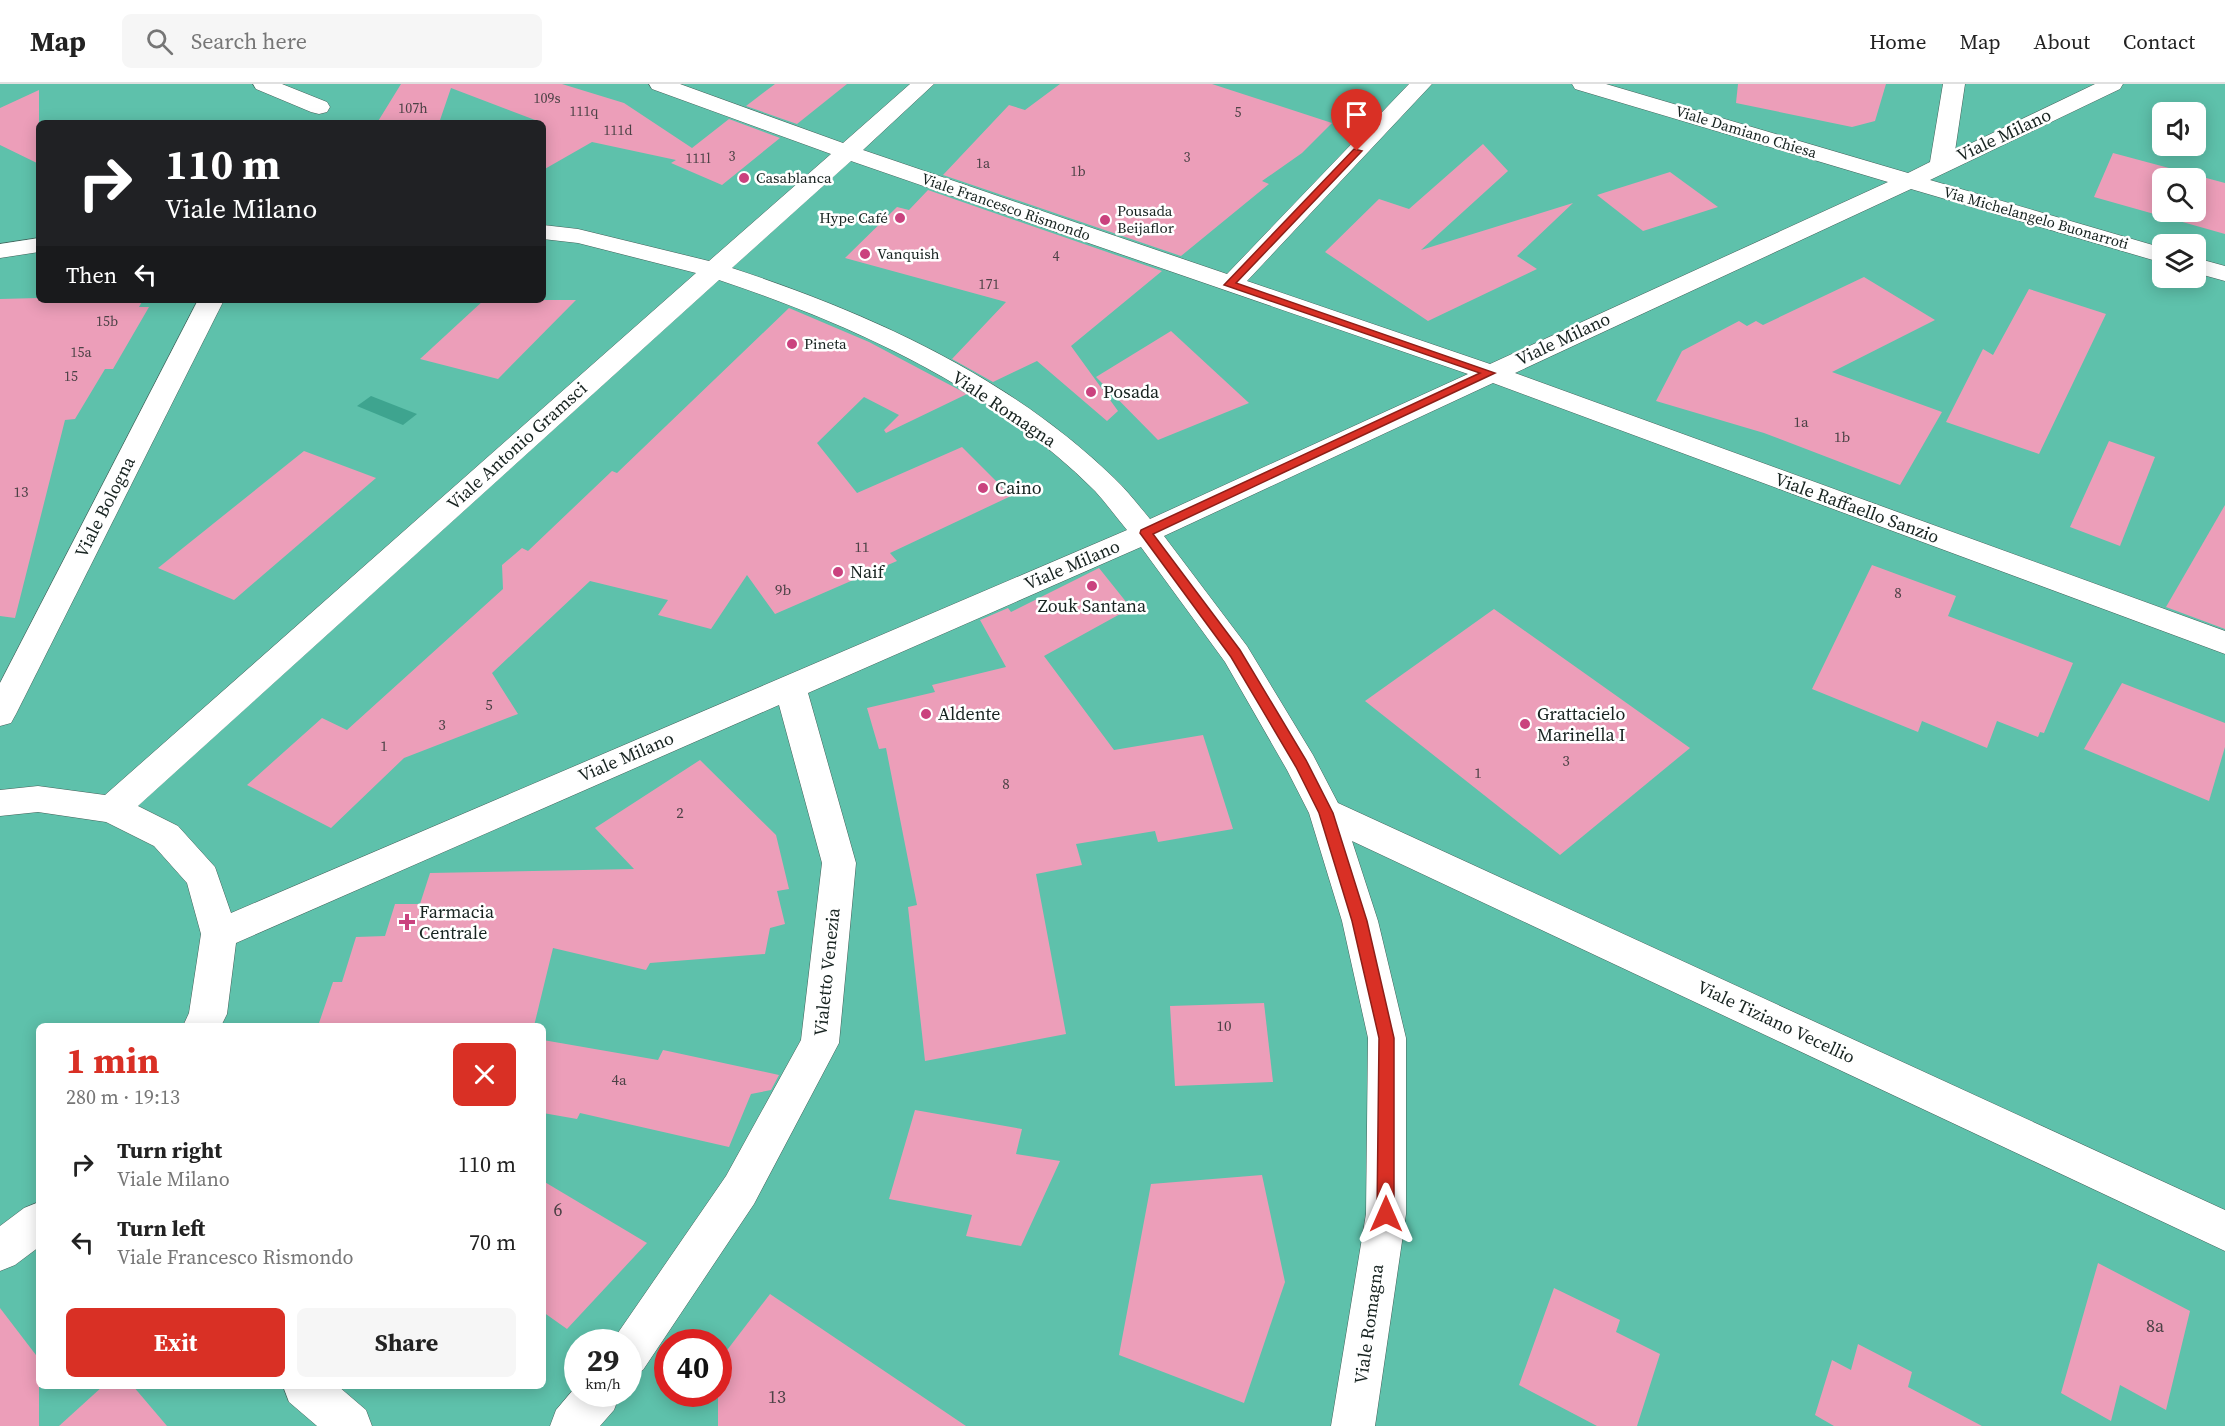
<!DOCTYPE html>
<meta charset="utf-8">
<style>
:root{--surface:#fff;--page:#f6f6f6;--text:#222;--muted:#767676;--line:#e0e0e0;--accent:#d93025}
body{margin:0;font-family:"Source Serif 4",serif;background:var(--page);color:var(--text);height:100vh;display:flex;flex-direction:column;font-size:22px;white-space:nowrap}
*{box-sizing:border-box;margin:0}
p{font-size:20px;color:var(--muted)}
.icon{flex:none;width:33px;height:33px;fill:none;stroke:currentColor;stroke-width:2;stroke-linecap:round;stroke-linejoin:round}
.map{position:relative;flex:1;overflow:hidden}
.sheet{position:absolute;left:36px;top:939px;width:510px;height:366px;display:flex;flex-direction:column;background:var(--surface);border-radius:9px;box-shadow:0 3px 15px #0003}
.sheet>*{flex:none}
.banner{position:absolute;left:36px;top:36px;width:510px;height:183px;border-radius:9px;box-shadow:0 3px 15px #0003;background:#202124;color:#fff;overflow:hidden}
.buttons{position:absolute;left:2152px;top:18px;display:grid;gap:12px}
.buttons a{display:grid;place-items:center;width:54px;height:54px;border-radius:9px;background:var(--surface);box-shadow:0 3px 15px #0003;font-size:30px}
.speed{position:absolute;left:564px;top:1245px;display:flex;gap:12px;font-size:30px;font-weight:700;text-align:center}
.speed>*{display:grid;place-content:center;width:78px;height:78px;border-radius:50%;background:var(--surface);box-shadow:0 3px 15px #0003;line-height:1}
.speed small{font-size:15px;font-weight:400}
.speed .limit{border:9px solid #d22;background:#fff;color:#111}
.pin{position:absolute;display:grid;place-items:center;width:51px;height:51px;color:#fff;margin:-62px -26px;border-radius:50% 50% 50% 0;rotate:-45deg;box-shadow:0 0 6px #0007}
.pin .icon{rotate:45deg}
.me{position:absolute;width:66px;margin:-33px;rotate:0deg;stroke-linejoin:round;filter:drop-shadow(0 0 4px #0008)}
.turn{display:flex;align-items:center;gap:21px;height:126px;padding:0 30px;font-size:27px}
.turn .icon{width:78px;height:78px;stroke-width:2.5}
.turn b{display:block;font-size:42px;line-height:51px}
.then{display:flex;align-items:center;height:57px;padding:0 30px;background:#0003;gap:12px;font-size:22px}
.round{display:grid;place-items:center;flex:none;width:63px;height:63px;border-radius:9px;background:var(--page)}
.head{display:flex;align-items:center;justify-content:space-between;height:102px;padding:0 30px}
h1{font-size:36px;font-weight:700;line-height:45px;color:var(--accent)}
.button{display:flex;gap:12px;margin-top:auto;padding:12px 30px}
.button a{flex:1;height:69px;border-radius:9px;background:var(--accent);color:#fff;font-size:24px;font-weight:700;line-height:69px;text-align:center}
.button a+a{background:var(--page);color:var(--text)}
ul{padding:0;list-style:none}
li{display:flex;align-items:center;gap:18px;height:78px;padding:0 30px}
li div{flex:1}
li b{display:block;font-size:22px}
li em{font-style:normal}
header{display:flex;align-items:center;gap:36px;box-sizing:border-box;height:84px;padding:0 30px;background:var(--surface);border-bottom:2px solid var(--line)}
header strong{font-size:28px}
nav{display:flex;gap:33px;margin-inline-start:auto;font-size:21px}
.search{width:420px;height:54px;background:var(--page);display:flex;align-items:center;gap:15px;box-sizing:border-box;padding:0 21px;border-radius:9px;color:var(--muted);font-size:22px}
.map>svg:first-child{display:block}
.forest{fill:#5ec1ab;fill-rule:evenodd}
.water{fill:#3ea48f}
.building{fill:#ec9eb9;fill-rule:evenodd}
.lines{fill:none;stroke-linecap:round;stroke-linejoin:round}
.minor-casing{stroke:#45615a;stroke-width:1}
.minor{fill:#fff;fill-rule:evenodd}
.route{fill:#d93025;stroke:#8d1f18;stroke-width:1.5}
.poi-dot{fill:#ca427e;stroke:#fff;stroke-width:2}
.labels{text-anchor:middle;stroke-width:5;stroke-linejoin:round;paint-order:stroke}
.far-number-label{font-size:14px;fill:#4c4246}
.far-street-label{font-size:15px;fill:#172320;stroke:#fff}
.far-poi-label{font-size:15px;fill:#172320;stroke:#fff;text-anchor:start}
.number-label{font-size:15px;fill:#4c4246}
.street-label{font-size:18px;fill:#172320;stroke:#fff}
.poi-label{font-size:18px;fill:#172320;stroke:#fff;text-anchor:start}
.near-number-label{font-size:18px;fill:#4c4246}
</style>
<header>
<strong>Map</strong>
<div class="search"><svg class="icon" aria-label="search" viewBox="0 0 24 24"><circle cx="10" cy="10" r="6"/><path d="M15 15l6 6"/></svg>Search here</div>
<nav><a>Home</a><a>Map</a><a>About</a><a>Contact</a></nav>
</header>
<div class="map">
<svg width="2225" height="1342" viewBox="0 0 2225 1342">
<rect width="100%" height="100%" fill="#caeae1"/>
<path class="forest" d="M0,0H2225V1342H0ZM2163,28H2196V62H2163ZM39,39H543V216H39ZM2163,94H2196V128H2163ZM2163,160H2196V194H2163ZM39,942H543V1302H39ZM578,1258H628V1310H578ZM668,1258H718V1310H668Z"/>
<polygon class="water" points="371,312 417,330 403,341 357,322"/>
<g class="building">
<polygon points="401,0 562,0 624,19 692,64 729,35 780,54 722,101 671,79 676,76 592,58 543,86 543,39 451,4 439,39 377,39"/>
<polygon points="775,0 847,0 797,40 746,22"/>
<polygon points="1060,0 1212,0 1332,39 1302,69 1262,97 1269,100 1181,172 943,91 1009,21 1025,26"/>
<polygon points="1738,0 1886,0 1875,37 1852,43 1736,19"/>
<polygon points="39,6 39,80 0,61 0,24"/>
<polygon points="1483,60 1508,87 1421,166 1573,119 1517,172 1537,185 1428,237 1325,168 1379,115 1409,125"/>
<path d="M2113,69L2225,99V150L2094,113ZM2163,94H2196V128H2163Z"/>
<polygon points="1670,88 1718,123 1643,147 1597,111"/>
<polygon points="928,106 1162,187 1071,262 1118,327 1107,337 1037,277 993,298 952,275 1006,218 845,174 897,123 909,126"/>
<polygon points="1864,193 1935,236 1832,288 1942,328 1900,401 1764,349 1656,317 1682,267 1739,237 1747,242 1756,237 1763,241"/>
<polygon points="2029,205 2106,230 2039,370 1946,338 1983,265 1993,271"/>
<polygon points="39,214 39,216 143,216 139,223 149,223 113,285 105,285 75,335 65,336 15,534 0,532 0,215"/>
<polygon points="484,216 576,216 498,295 420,275"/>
<polygon points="789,224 869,258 967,310 886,349 884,346 899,331 864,313 817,359 857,409 962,363 1011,412 890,469 897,477 775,530 747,491 711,545 658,531 668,516 590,497 492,589 518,630 404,674 331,744 247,701 322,634 347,646 503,505 502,481 522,464 528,467 612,387 617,389"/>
<polygon points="1171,247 1249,319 1158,356 1096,293"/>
<polygon points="2109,357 2155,373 2120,462 2070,443"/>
<polygon points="304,367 376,394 234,516 158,484"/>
<polygon points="2225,421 2225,545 2166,523"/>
<polygon points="1872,481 1956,512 1948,532 2073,579 2044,649 2040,648 2038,653 1997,637 1987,664 1922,637 1918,648 1812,605"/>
<polygon points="1099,484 1131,524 1044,572 1114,666 1203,651 1233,745 1158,758 1155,747 1076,760 1082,781 1036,790 1066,950 925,977 908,823 917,821 886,664 879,665 867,624 935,608 932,601 1006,583 980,536 1008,524 1011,528"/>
<polygon points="1494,525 1690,664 1560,771 1365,617"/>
<polygon points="2122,599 2225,639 2225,663 2209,717 2084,665"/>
<polygon points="700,676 776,751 789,805 777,807 785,840 770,844 765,870 650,879 646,886 553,864 534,942 318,942 333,898 342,898 356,853 385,852 395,820 420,820 430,789 634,785 595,744"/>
<polygon points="1264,919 1273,998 1175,1002 1170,922"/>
<polygon points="543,956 658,976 663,966 779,991 771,1006 751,1010 729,1063 580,1029 577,1035 543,1029"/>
<polygon points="915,1026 1022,1045 1016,1070 1060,1077 1021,1162 966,1152 972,1131 889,1115"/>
<polygon points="1262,1091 1285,1198 1244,1319 1119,1271 1151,1100"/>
<polygon points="543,1097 647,1159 567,1245 543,1228"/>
<polygon points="2098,1179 2190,1227 2166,1326 2120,1301 2111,1337 2061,1309"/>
<polygon points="1554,1204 1620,1236 1616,1248 1660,1270 1637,1342 1597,1342 1519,1301"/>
<polygon points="770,1210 966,1342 718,1342 718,1278"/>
<polygon points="0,1224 39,1275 39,1342 0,1342"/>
<polygon points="1858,1260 1912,1288 1908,1303 1982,1342 1834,1342 1815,1331 1832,1276 1851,1286"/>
<polygon points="103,1302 133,1302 167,1342 59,1342"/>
</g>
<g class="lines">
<defs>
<g id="minor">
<polygon points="253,0 282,0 327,18 330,23 327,28 319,30 311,28 256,5"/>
<path d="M649,0H680L843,59L910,0H934L863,66L1227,190L1409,0H1432L1247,197L1490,280L1888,98L1575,5L1572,0H1606L1908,89L1930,78L1943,0H1965L1955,67L2095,0H2123L2120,5L1930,96L2163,164V179L1911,105L1515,289L2225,547V570L1493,299L1164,452L1247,562L1313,671L1338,719L2225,1126V1167L1352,757L1378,837L1406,954V1130L1375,1342H1331L1366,1130L1368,954L1342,837L1309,729L1287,686L1225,578L1141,463L808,609L856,779L839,959L754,1120L643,1286L628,1293V1258H611L613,1256L726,1092L801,956L822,779L779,621L236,859L227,930L221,942H183L189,929L201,850L187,799L154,762L106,738L38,728L0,732V706L38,702L105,711L696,189L578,159L543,155V141L578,145L709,177L831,70L652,5ZM851,77L1468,290L1150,435C1139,422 1127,406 1114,394C1009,292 869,229 732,184ZM719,196C854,241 993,305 1095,407C1106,419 1116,433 1127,446L231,829L215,783L178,742L138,722Z"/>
<polygon points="39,154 39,168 0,174 0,160"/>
<polygon points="2196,174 2225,182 2225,197 2196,189"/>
<polygon points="198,216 224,216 16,630 11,639 0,642 0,599"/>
<polygon points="39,1118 39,1163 15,1181 0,1187 0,1142 24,1124"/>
<polygon points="578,1300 578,1310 620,1310 614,1326 600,1342 550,1342 556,1326"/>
<polygon points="283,1302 338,1302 366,1326 372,1342 317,1342 289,1318"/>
</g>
</defs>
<use href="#minor" class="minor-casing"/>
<use href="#minor" class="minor"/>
</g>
<polygon class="route" points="1354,65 1362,67 1236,199 1495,289 1153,450 1240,566 1306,676 1333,729 1367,837 1394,954 1394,1130 1392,1136 1386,1138 1380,1136 1377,1130 1379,954 1352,837 1319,729 1296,683 1231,573 1140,449 1141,446 1480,289 1224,201"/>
<g class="poi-dot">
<circle cx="744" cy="94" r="6"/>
<circle cx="900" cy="134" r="6"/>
<circle cx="1105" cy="136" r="6"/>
<circle cx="865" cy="170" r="6"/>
<circle cx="792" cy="260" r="6"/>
<circle cx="1091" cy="308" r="6"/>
<circle cx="983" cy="404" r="6"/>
<circle cx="838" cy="488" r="6"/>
<circle cx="1092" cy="502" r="6"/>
<circle cx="926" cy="630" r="6"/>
<circle cx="1525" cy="640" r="6"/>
<path d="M404 829h6v6h6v6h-6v6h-6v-6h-6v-6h6z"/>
</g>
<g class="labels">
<g class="far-number-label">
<text x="547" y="19">109s</text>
<text x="413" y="29">107h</text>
<text x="584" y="32">111q</text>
<text x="1238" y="33">5</text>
<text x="618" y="51">111d</text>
<text x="732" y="77">3</text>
<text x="1187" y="78">3</text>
<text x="698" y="79">111l</text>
<text x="983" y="84">1a</text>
<text x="1078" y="92">1b</text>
<text x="1056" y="177">4</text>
<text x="989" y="205">171</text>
<text x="107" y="242">15b</text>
<text x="81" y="273">15a</text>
<text x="71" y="297">15</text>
</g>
<g class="far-street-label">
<text transform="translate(1746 48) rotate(17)" y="5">Viale Damiano Chiesa</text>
<text transform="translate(1006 123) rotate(19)" y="5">Viale Francesco Rismondo</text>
<text transform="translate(2036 134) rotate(16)" y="5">Via Michelangelo Buonarroti</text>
</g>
<g class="far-poi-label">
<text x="756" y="99">Casablanca</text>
<text x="1117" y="132">Pousada<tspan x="1117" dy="17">Beijaflor</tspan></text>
<text x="888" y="139" text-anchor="end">Hype Café</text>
<text x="877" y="175">Vanquish</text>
<text x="804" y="265">Pineta</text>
</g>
<g class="number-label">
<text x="1801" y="343">1a</text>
<text x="1842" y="358">1b</text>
<text x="21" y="413">13</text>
<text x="862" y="468">11</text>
<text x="783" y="511">9b</text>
<text x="1898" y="514">8</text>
<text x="489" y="626">5</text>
<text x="442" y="646">3</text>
<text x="384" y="667">1</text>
<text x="1566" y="682">3</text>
<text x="1478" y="694">1</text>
<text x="1006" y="705">8</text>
<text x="680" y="734">2</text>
<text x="1224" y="947">10</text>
<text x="619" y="1001">4a</text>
</g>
<g class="street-label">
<text transform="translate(2004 51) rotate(-25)" y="6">Viale Milano</text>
<text transform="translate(1563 255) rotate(-25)" y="6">Viale Milano</text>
<text transform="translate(1004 325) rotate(34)" y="6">Viale Romagna</text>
<text transform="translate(517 362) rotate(-42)" y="6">Viale Antonio Gramsci</text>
<text transform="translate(105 423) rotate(-63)" y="6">Viale Bologna</text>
<text transform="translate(1857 424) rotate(20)" y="6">Viale Raffaello Sanzio</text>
<text transform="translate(1072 481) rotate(-23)" y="6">Viale Milano</text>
<text transform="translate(626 673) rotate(-23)" y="6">Viale Milano</text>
<text transform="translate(827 888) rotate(-84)" y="6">Vialetto Venezia</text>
<text transform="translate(1776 938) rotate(25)" y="6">Viale Tiziano Vecellio</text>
<text transform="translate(1369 1240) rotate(-82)" y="6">Viale Romagna</text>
</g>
<g class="poi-label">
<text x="1103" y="314">Posada</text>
<text x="995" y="410">Caino</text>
<text x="850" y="494">Naif</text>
<text x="1092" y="528" text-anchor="middle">Zouk Santana</text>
<text x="938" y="636">Aldente</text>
<text x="1537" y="636">Grattacielo<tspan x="1537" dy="21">Marinella I</tspan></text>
<text x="419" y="834">Farmacia<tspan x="419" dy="21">Centrale</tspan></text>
</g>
<g class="near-number-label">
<text x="558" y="1132">6</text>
<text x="2155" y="1248">8a</text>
<text x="777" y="1319">13</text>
</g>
</g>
</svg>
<div class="buttons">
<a><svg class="icon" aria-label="sound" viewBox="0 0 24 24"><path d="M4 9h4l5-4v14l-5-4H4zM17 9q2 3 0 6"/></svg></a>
<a><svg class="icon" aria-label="search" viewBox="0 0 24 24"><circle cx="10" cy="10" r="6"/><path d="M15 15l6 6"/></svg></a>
<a><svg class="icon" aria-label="layers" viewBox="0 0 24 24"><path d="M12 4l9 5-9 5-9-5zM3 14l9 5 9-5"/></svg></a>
</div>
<div class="speed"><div>29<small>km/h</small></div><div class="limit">40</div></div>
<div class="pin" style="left:1357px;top:67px;background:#d93025"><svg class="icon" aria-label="arrive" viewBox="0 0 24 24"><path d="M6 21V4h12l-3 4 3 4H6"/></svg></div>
<svg class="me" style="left:1386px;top:1130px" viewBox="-20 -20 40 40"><path d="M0-17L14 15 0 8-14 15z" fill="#d93025" stroke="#fff" stroke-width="4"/></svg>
<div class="banner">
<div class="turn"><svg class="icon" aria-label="right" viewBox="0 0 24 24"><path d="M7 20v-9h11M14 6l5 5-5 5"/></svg><div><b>110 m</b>Viale Milano</div></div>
<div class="then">Then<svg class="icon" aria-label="left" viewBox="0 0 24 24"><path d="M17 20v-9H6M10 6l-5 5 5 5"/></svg></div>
</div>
<section class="sheet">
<div class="head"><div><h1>1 min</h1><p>280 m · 19:13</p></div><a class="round" style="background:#d93025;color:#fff"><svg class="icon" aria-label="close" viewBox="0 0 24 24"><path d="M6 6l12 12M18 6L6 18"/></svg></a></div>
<ul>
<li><svg class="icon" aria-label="right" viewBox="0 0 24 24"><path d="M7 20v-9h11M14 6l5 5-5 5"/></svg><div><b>Turn right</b><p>Viale Milano</p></div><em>110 m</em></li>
<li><svg class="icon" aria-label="left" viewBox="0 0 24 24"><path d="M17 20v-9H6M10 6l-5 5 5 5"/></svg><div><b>Turn left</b><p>Viale Francesco Rismondo</p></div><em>70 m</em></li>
</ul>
<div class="button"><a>Exit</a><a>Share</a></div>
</section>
</div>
